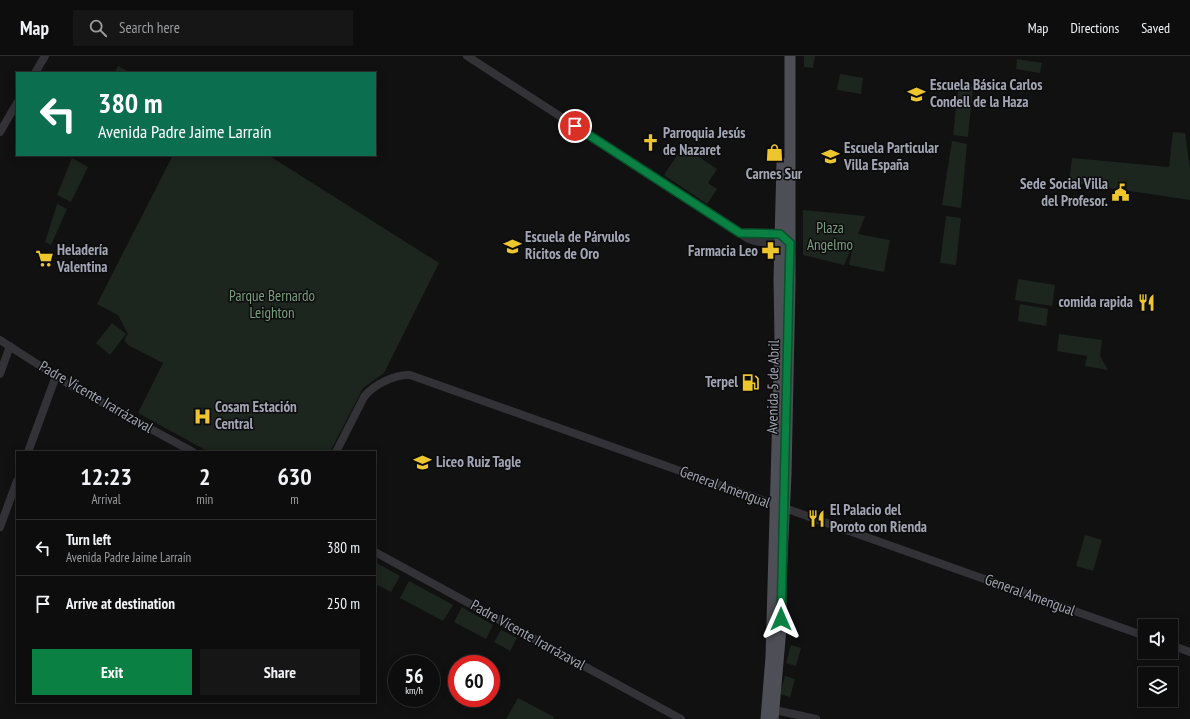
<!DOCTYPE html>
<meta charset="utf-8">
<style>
:root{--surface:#0d0d0e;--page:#161617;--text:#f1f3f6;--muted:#9a9c9e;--line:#2d2d2e;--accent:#0b8043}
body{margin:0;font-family:"PT Sans Narrow",sans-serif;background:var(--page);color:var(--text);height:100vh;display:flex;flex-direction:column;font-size:15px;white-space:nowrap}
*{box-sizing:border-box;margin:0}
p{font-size:13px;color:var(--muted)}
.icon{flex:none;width:22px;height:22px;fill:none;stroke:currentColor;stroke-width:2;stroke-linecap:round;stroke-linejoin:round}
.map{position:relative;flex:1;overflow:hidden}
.sheet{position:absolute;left:16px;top:395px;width:360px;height:252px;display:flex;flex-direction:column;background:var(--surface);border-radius:0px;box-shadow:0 2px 10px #0003,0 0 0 1px var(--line)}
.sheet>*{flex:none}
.top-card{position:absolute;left:16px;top:16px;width:360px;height:84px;border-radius:0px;box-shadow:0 2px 10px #0003,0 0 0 1px var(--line);background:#0b6e4f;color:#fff;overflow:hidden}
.buttons{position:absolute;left:1138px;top:563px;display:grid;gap:8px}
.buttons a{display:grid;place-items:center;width:40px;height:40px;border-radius:0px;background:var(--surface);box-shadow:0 2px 10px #0003,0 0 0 1px var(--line);font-size:20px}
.speed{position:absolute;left:388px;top:599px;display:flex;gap:8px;font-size:20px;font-weight:700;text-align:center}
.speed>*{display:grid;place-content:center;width:52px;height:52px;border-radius:50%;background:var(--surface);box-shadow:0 2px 10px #0003,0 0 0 1px var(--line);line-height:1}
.speed small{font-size:10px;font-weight:400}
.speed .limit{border:6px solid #d22;background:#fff;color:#111}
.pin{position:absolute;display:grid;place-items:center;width:34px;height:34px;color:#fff;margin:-17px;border:2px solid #fff;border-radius:50%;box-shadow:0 1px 4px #0007}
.me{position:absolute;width:44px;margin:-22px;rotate:0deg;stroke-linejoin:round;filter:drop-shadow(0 0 3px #0008)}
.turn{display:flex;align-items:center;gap:14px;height:84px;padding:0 16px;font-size:18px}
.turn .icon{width:52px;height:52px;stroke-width:2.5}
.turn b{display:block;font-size:28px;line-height:34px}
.eta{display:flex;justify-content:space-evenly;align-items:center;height:68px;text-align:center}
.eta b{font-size:24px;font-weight:700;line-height:28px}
.action{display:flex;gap:8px;margin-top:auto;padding:8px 16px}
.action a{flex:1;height:46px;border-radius:0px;background:var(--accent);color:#fff;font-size:16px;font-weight:700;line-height:46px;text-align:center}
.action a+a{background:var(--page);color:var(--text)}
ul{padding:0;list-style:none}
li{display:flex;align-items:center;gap:12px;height:56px;padding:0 16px;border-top:1px solid var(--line)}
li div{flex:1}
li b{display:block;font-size:15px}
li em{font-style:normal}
header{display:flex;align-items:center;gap:24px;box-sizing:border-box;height:56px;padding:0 20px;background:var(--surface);border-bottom:1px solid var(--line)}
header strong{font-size:19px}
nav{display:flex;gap:22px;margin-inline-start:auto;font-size:14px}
.search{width:280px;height:36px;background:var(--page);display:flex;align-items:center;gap:10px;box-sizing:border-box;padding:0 14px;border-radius:0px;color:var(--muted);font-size:15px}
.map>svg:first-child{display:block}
.green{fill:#1d251f}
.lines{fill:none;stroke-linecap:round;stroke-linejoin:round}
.tertiary{stroke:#323237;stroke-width:8}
.primary{stroke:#4e4f56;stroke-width:11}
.route-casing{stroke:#07532c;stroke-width:10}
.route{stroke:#0b8043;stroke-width:7}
.labels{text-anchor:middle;stroke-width:3;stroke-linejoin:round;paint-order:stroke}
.poi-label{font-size:15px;font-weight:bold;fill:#a2a5b3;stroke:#0c0c0d;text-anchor:start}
.park-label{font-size:15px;fill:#7a9e80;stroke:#0c0c0d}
.street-label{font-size:15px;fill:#a2a5b3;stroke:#0c0c0d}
</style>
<header>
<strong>Map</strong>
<div class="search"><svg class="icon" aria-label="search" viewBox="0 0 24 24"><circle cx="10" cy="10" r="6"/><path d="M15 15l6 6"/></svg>Search here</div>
<nav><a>Map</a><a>Directions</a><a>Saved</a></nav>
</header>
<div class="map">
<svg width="1190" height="663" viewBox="0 0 1190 663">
<rect width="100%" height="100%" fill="#111112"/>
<g class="green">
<polygon points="804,0 815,0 813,12 804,11"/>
<polygon points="1017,3 1042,7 1040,17 1016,13"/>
<polygon points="118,10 131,17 114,17"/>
<polygon points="840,18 863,22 861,38 837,34"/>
<polygon points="959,26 973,31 968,81 953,79"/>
<polygon points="1173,76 1185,77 1190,113 1190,144 1069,126 1072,102 1169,111"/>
<polygon points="952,85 967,88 961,152 942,149"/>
<polygon points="683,90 717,113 708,127 717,133 707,148 664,119"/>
<polygon points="173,99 268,99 439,207 384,317 363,332 330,396 209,396 138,357 163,307 128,289 124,284 128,278 118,259 97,248"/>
<polygon points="72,102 88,111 71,146 57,139"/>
<polygon points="57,148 67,153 51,189 45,186"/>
<polygon points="803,154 865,160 858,178 890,184 884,216 849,209 853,189 844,209 803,199"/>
<polygon points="946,160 961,162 956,209 940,207"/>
<polygon points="1018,223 1055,229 1052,250 1015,244"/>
<polygon points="1020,248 1048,253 1046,270 1018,265"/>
<polygon points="112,267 126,278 110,299 96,287"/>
<polygon points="1059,278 1102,284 1100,300 1108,314 1085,310 1087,300 1057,295"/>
<polygon points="1085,479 1102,484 1093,515 1076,510"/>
<polygon points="375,506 400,520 391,536 375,528"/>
<polygon points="409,525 453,549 443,565 400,542"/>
<polygon points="462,551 493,569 486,583 454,566"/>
<polygon points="501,574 517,582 510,595 494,586"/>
<polygon points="791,589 801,592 796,610 786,607"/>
<polygon points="785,620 795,623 790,641 780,638"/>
<polygon points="518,642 554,661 553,663 506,663"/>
</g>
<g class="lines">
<g class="tertiary">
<path d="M467,0L740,177C752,188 764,186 780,187"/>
<polyline points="35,17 45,0"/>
<polyline points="0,76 17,47"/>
<polyline points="741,177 780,178"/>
<polyline points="0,284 70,329 193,396"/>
<polyline points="0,318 10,290"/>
<polyline points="28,396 56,320"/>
<path d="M336,396L364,341C373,329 395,318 410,319L1145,580"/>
<polyline points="0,471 17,425"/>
<polyline points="375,496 681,663"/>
<polyline points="1171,589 1190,596"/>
<polyline points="770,653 816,663"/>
</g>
<g class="primary">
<polyline points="766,663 771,601 780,284 779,223 782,107"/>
<polyline points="773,663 781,572 781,525 786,418 790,227 790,0"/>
</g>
</g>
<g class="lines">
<defs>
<polyline id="route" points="575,70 740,177 780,178 790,187 781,563"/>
</defs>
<use href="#route" class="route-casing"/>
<use href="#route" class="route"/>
</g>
<defs>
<symbol id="school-bare" viewBox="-9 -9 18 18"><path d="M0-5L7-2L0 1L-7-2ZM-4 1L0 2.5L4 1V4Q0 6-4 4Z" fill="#edc62e" stroke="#0c0c0d" stroke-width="2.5" paint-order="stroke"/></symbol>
<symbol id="church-bare" viewBox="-9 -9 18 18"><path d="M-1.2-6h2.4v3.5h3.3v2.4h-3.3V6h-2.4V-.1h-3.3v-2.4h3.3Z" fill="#edc62e" stroke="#0c0c0d" stroke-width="2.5" paint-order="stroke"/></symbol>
<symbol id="shop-bare" viewBox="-9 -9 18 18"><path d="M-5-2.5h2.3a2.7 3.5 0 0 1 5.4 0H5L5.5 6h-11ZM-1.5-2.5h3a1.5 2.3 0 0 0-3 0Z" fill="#edc62e" stroke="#0c0c0d" stroke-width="2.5" paint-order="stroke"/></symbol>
<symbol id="civic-bare" viewBox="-9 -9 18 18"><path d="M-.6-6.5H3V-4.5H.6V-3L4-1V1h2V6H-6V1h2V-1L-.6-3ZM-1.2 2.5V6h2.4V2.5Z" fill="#edc62e" stroke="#0c0c0d" stroke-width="2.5" paint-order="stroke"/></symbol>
<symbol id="pharmacy-bare" viewBox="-9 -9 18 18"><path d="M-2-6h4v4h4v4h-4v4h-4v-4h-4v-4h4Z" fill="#edc62e" stroke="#0c0c0d" stroke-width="2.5" paint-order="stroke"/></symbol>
<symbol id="supermarket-bare" viewBox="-9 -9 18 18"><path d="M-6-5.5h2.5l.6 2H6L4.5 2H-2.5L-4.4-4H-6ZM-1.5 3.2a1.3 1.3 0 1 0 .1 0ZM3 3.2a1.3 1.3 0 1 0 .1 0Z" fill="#edc62e" stroke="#0c0c0d" stroke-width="2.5" paint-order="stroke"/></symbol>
<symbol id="restaurant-bare" viewBox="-9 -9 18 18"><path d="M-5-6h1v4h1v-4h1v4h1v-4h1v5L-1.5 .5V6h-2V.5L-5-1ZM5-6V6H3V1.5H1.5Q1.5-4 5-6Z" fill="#edc62e" stroke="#0c0c0d" stroke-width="2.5" paint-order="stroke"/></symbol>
<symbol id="fuel-bare" viewBox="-9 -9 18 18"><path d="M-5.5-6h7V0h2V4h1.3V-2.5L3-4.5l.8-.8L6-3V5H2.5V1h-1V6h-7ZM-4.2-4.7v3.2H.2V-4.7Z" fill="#edc62e" stroke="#0c0c0d" stroke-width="2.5" paint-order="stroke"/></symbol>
<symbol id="hospital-bare" viewBox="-9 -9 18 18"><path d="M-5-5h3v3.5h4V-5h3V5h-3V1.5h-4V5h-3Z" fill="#edc62e" stroke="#0c0c0d" stroke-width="2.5" paint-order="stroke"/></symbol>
</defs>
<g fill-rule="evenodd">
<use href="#school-bare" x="904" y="26" width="25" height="25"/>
<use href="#church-bare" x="638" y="74" width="25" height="25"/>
<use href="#shop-bare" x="762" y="84" width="25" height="25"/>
<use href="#school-bare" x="818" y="88" width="25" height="25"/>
<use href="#civic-bare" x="1108" y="124" width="25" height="25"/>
<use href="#school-bare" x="500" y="178" width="25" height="25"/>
<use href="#pharmacy-bare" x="758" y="182" width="25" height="25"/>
<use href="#supermarket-bare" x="32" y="190" width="25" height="25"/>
<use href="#restaurant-bare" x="1134" y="234" width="25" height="25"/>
<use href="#fuel-bare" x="738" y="314" width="25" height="25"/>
<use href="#hospital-bare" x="190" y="348" width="25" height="25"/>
<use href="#school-bare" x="410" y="394" width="25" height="25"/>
<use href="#restaurant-bare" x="804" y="450" width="25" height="25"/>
</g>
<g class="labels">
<g class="poi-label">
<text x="930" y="34">Escuela Básica Carlos<tspan x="930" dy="17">Condell de la Haza</tspan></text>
<text x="663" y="82">Parroquia Jesús<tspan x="663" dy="17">de Nazaret</tspan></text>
<text x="844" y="97">Escuela Particular<tspan x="844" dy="17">Villa España</tspan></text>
<text x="774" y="123" text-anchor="middle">Carnes Sur</text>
<text x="1108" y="133" text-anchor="end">Sede Social Villa<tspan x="1108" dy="17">del Profesor.</tspan></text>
<text x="525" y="186">Escuela de Párvulos<tspan x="525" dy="17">Ricitos de Oro</tspan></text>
<text x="57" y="199">Heladería<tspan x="57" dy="17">Valentina</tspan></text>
<text x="758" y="200" text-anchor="end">Farmacia Leo</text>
<text x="1133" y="251" text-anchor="end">comida rapida</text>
<text x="738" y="331" text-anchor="end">Terpel</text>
<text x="215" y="356">Cosam Estación<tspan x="215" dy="17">Central</tspan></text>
<text x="436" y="411">Liceo Ruiz Tagle</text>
<text x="830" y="459">El Palacio del<tspan x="830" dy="17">Poroto con Rienda</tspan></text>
</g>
<g class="park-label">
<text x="830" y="177">Plaza<tspan x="830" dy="17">Angelmo</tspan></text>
<text x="272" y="245">Parque Bernardo<tspan x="272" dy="17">Leighton</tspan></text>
</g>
<g class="street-label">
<text transform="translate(773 331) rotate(-89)" y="5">Avenida 5 de Abril</text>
<text transform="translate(96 341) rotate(30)" y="5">Padre Vicente Irarrázaval</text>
<text transform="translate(725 431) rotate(20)" y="5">General Amengual</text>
<text transform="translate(1030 539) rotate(20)" y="5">General Amengual</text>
<text transform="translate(528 579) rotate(29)" y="5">Padre Vicente Irarrázaval</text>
</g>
</g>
</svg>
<div class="buttons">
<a><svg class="icon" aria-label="sound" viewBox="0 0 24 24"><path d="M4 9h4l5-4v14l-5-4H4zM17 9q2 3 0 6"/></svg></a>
<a><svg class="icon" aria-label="layers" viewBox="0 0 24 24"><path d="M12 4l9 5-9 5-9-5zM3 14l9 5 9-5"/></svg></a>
</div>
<div class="speed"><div>56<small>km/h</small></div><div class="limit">60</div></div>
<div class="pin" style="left:575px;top:70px;background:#d93025"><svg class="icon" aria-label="arrive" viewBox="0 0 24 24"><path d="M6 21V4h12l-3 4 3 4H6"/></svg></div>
<svg class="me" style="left:781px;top:563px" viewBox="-20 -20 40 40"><path d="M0-17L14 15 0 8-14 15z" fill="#0b8043" stroke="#fff" stroke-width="4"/></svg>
<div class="top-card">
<div class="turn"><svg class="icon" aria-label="left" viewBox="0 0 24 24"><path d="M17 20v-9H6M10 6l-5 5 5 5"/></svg><div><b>380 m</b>Avenida Padre Jaime Larraín</div></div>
</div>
<section class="sheet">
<div class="eta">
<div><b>12:23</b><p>Arrival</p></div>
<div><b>2</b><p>min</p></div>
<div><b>630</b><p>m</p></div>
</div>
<ul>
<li><svg class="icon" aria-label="left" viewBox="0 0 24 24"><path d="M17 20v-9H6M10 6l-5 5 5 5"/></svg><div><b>Turn left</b><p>Avenida Padre Jaime Larraín</p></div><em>380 m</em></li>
<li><svg class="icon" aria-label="arrive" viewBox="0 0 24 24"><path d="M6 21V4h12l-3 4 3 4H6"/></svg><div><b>Arrive at destination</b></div><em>250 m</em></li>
</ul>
<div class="action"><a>Exit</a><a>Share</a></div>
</section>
</div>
